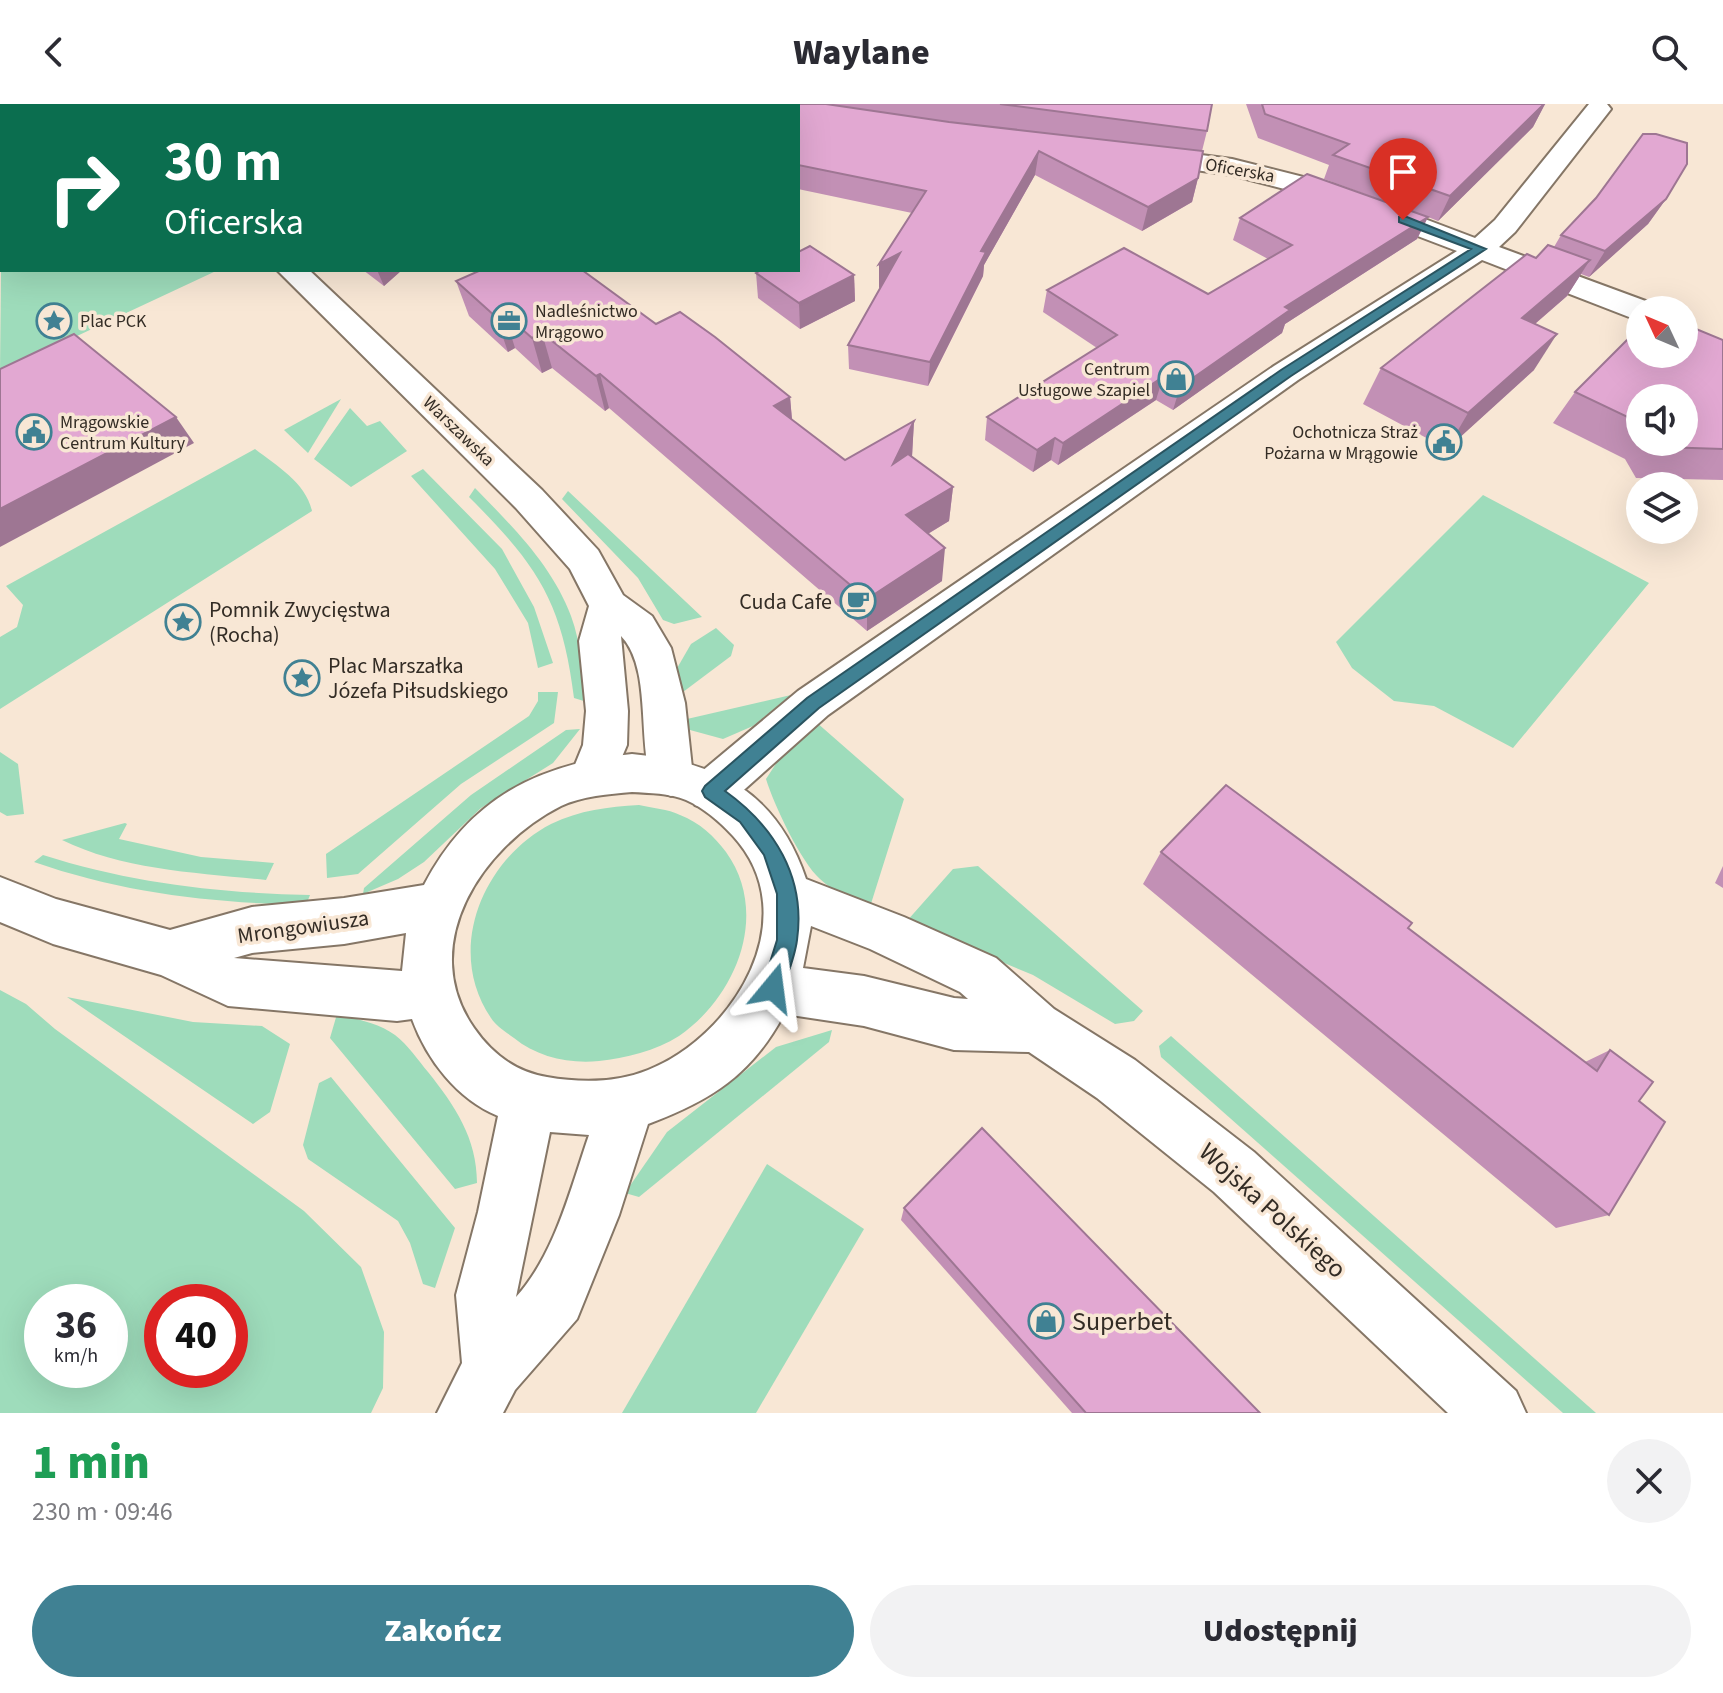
<!DOCTYPE html>
<html lang="pl">
<meta charset="utf-8">
<style>
:root{--surface:#fff;--page:#f2f2f3;--text:#2b2b33;--muted:#7c7c81;--accent:#408193}
body{margin:0;font-family:"Source Sans 3",sans-serif;background:var(--page);color:var(--text);height:100vh;display:flex;flex-direction:column;font-size:30px;white-space:nowrap}
*{box-sizing:border-box;margin:0}
p{font-size:26px;color:var(--muted)}
.icon{flex:none;width:44px;height:44px;fill:none;stroke:currentColor;stroke-width:2;stroke-linecap:round;stroke-linejoin:round}
.map{position:relative;height:1309px;overflow:hidden}
.drawer{display:flex;flex-direction:column;background:var(--surface);flex:1}
.drawer>*{flex:none}
.guide{position:absolute;left:0px;top:0px;width:800px;height:168px;box-shadow:0 8px 32px #0002;background:#0b6e4f;color:#fff;overflow:hidden}
.needle{width:52px;rotate:314deg}
.tools{position:absolute;left:1626px;top:192px;display:grid;gap:16px}
.tools a{display:grid;place-items:center;width:72px;height:72px;border-radius:50%;background:var(--surface);box-shadow:0 8px 32px #0002;font-size:40px}
.speed{position:absolute;left:24px;top:1180px;display:flex;gap:16px;font-size:40px;font-weight:700;text-align:center}
.speed>*{display:grid;place-content:center;width:104px;height:104px;border-radius:50%;background:var(--surface);box-shadow:0 8px 32px #0002;line-height:1}
.speed small{font-size:20px;font-weight:400}
.speed .limit{border:12px solid #d22;background:#fff;color:#111}
.pin{position:absolute;display:grid;place-items:center;width:68px;height:68px;color:#fff;margin:-82px -34px;border-radius:50% 50% 50% 0;rotate:-45deg;box-shadow:0 0 8px #0007}
.pin .icon{rotate:45deg}
.me{position:absolute;width:88px;margin:-44px;rotate:16deg;stroke-linejoin:round;filter:drop-shadow(0 0 6px #0008)}
.turn{display:flex;align-items:center;gap:28px;height:168px;padding:0 32px;font-size:36px}
.turn .icon{width:104px;height:104px;stroke-width:2.5}
.turn b{display:block;font-size:56px;line-height:68px}
.round{display:grid;place-items:center;flex:none;width:84px;height:84px;border-radius:42px;background:var(--page)}
.head{display:flex;align-items:center;justify-content:space-between;height:136px;padding:0 32px}
h1{font-size:48px;font-weight:800;line-height:60px;color:#1e9e55}
.button{display:flex;gap:16px;margin-top:auto;padding:16px 32px}
.button a{flex:1;height:92px;border-radius:48px;background:var(--accent);color:#fff;font-size:32px;font-weight:800;line-height:92px;text-align:center}
.button a+a{background:var(--page);color:var(--text)}
header{display:flex;justify-content:space-between;align-items:center;height:104px;padding:0 32px;background:var(--surface);font-size:36px;font-weight:800}
.map>svg:first-child{display:block}
.green{fill:#9edcbb;fill-rule:evenodd}
.lines{fill:none;stroke-linecap:round;stroke-linejoin:round}
.minor-casing{stroke:#857666;stroke-width:4}
.tertiary-casing{stroke:#857666;stroke-width:4}
.minor{fill:#fff;fill-rule:evenodd}
.tertiary{fill:#fff;fill-rule:evenodd}
.wall{fill:#c290b5;fill-rule:evenodd}
.shaded-wall{fill:#9e7693}
.building{fill:#e2a8d2;stroke:#9e7693;stroke-width:2}
.route{fill:#408193;stroke:#2a5460;stroke-width:2}
.labels{text-anchor:middle;stroke-width:7;stroke-linejoin:round;paint-order:stroke}
.far-street-label{font-size:18px;fill:#332c25;stroke:#f8e7d5}
.far-poi-label{font-size:18px;fill:#332c25;stroke:#f8e7d5;text-anchor:start}
.poi-label{font-size:22px;fill:#332c25;stroke:#f8e7d5;text-anchor:start}
.street-label{font-size:22px;fill:#332c25;stroke:#f8e7d5}
.near-street-label{font-size:26px;fill:#332c25;stroke:#f8e7d5}
.near-poi-label{font-size:26px;fill:#332c25;stroke:#f8e7d5;text-anchor:start}
</style>
<header><svg class="icon" aria-label="back" viewBox="0 0 24 24"><path d="M15 5l-7 7 7 7"/></svg>Waylane<svg class="icon" aria-label="search" viewBox="0 0 24 24"><circle cx="10" cy="10" r="6"/><path d="M15 15l6 6"/></svg></header>
<div class="map">
<svg width="1723" height="1309" viewBox="0 0 1723 1309">
<rect width="100%" height="100%" fill="#f8e7d5"/>
<g class="green">
<polygon points="2,68 2,166 216,167 0,268"/>
<polygon points="341,295 308,349 284,326"/>
<polygon points="350,304 367,322 380,317 407,347 351,383 314,355"/>
<path d="M255,345C277,362 306,379 312,407L0,605V533L17,523L23,501L6,482Z"/>
<polygon points="423,365 502,445 534,503 553,559 538,564 528,519 495,465 411,372"/>
<path d="M475,384C512,422 552,461 571,512C581,539 583,570 587,598L574,594C562,497 537,461 469,393Z"/>
<polygon points="568,387 702,513 674,520 663,516 638,474 562,395"/>
<polygon points="1483,391 1649,479 1513,644 1434,602 1394,597 1352,564 1336,538"/>
<polygon points="716,524 734,541 731,552 683,588 676,566 691,540"/>
<polygon points="538,588 558,588 554,619 461,680 358,770 327,774 326,750 529,612 538,597"/>
<polygon points="791,591 753,622 723,635 690,626 687,615"/>
<path d="M816,618L904,695L869,806C853,796 834,788 820,775C801,758 774,701 766,675L781,652Z"/>
<polygon points="580,625 553,659 481,704 424,758 398,775 363,790 364,784 471,691 566,626"/>
<polygon points="0,648 18,660 24,710 7,712 0,708"/>
<path d="M639,701C652,704 668,705 680,711C699,718 715,733 726,748C770,809 737,892 679,932C656,947 625,954 599,957C569,960 537,953 514,934C506,928 496,922 491,914C445,847 482,756 551,720C580,706 608,703 639,701Z"/>
<path d="M125,719L127,720L119,735L201,753L274,759L266,776C199,769 123,766 62,736Z"/>
<path d="M43,751C131,779 218,789 310,791L306,801C212,799 123,789 34,758Z"/>
<polygon points="978,762 1143,907 1134,917 1115,920 1033,871 906,818 953,765"/>
<path d="M0,886L26,900L55,925L304,1107L361,1163L384,1228L383,1284L371,1309H0ZM42,1198H110V1266H42ZM162,1198H230V1266H162Z"/>
<polygon points="67,893 193,918 262,922 290,940 270,1008 253,1020"/>
<path d="M337,910C356,915 379,919 395,931C408,941 418,956 428,968C455,1002 477,1034 477,1079L455,1085L330,934Z"/>
<polygon points="832,926 829,938 639,1093 625,1089 667,1028 776,943"/>
<polygon points="1171,932 1596,1309 1563,1309 1161,953 1159,942"/>
<polygon points="331,973 455,1124 435,1184 423,1180 410,1139 398,1117 308,1055 303,1041 319,979"/>
<polygon points="767,1060 864,1125 756,1309 622,1309"/>
</g>
<g class="lines">
<defs>
<g id="minor">
<polygon points="138,0 163,0 164,2 139,2"/>
<polygon points="1589,0 1607,0 1611,5 1515,128 1499,143 1651,199 1655,206 1640,206 1640,215 1629,213 1482,156 1298,276 828,611 727,701 711,706 695,701 689,687 695,673 798,587 1274,262 1457,147 1315,93 1231,71 1131,57 1127,51 1131,45 1140,43 1232,55 1335,81 1475,134 1495,116"/>
<polygon points="2,44 2,60 0,61 0,45"/>
<path d="M277,166H309L542,386L598,446L623,491L652,512L671,544L685,599L693,673L687,686L671,692L655,686C635,645 654,566 621,532L628,607L627,641L608,686L592,692L576,686L570,673L583,641L586,607L579,537L589,502L570,465L516,404Z"/>
</g>
<path id="tertiary" d="M632,650C719,658 777,689 806,775L904,813L996,854L1054,905L1135,956L1254,1048L1516,1287L1526,1309H1448L1214,1088L1097,994L1029,948L954,946L864,922L784,910C752,971 710,997 648,1020L619,1111L577,1215L515,1286L503,1309H437L462,1259L456,1191L478,1108L498,1012C457,995 427,956 412,915L397,917L228,902L161,871L53,840L0,818V773L56,795L170,826L252,803L344,794L424,781C469,695 537,660 632,650ZM632,688C649,689 670,689 686,696C704,704 720,718 733,732C807,813 734,932 648,966C616,979 581,979 547,973C516,968 492,950 474,924C416,841 482,742 561,702C582,692 609,690 632,688ZM811,822L870,845L960,888L968,895L954,894L864,872L803,864ZM406,829L402,867L234,854L252,849L344,840ZM550,1028L589,1031C570,1086 555,1150 516,1193Z"/>
</defs>
<use href="#minor" class="minor-casing"/>
<use href="#tertiary" class="tertiary-casing"/>
<use href="#minor" class="minor"/>
<use href="#tertiary" class="tertiary"/>
</g>
<g class="wall">
<polygon points="355,0 1212,0 1207,27 1202,47 1198,74 1192,98 1142,127 1035,71 984,161 983,172 928,282 849,265 848,241 881,183 879,184 879,160 912,109 798,85 798,2 356,2"/>
<polygon points="1246,0 1545,0 1533,23 1438,117 1428,113 1417,135 1285,220 1282,229 1173,306 1156,296 1058,361 1051,356 1033,368 985,336 987,313 1097,244 1043,208 1047,186 1208,190 1268,155 1233,136 1240,114 1400,103 1324,75 1329,61 1258,34"/>
<polygon points="1666,95 1648,120 1589,173 1581,170 1567,192 1535,220 1534,266 1447,345 1363,300 1381,264 1536,154 1554,143 1561,131"/>
<polygon points="363,166 402,166 384,182"/>
<polygon points="756,169 854,171 855,197 800,225 758,194"/>
<polygon points="456,177 656,220 790,293 792,316 845,356 914,317 912,353 953,383 949,417 928,430 942,477 867,527 609,304 605,307 552,264 542,269 515,244 508,248 469,212"/>
<path d="M1723,236V376L1636,374L1625,355L1553,319L1575,288ZM1640,294L1684,338H1640Z"/>
<polygon points="1161,748 1408,824 1585,958 1610,946 1639,997 1609,1111 1556,1124 1143,780"/>
<polygon points="1723,762 1723,784 1715,779"/>
<polygon points="904,1104 1260,1309 1072,1309 901,1116"/>
</g>
<g class="shaded-wall">
<polygon points="1545,0 1533,23 1438,117 1450,92"/>
<polygon points="1039,47 1035,71 984,161 983,172 928,282 930,258 981,147"/>
<polygon points="1198,74 1192,98 1142,127 1148,103"/>
<polygon points="1666,95 1648,120 1589,173 1605,147"/>
<polygon points="1428,113 1417,135 1285,220 1282,229 1173,306 1180,283 1285,203"/>
<polygon points="900,149 899,173 879,184 879,160"/>
<polygon points="1590,156 1567,192 1500,250 1522,214"/>
<polygon points="377,166 402,166 384,182"/>
<polygon points="854,171 855,197 800,225 799,199"/>
<polygon points="504,209 515,244 508,248 496,213"/>
<polygon points="542,229 552,264 542,269 532,234"/>
<polygon points="1557,230 1534,266 1447,345 1468,309"/>
<polygon points="600,270 609,304 605,307 596,272"/>
<polygon points="1163,273 1156,296 1058,361 1063,339"/>
<polygon points="790,293 793,327 774,302"/>
<polygon points="176,313 194,339 0,443 0,405"/>
<polygon points="914,317 912,352 892,394 893,360"/>
<polygon points="1055,334 1051,356 1033,368 1037,346"/>
<polygon points="953,383 949,417 904,444 906,411"/>
<polygon points="945,444 942,477 867,527 867,495"/>
</g>
<g class="building">
<polygon points="368,0 826,0 949,18 1203,47 1198,74 1148,103 1039,47 981,147 986,148 930,258 848,241 900,149 879,160 926,87 798,61 798,2 378,2"/>
<polygon points="1000,0 1212,0 1207,27"/>
<polygon points="1262,0 1544,0 1450,92 1333,51 1349,40 1265,10"/>
<polygon points="1643,30 1656,30 1687,39 1687,60 1666,95 1605,147 1561,131 1596,94"/>
<polygon points="1307,70 1428,113 1285,203 1290,206 1180,283 1163,273 1063,339 1055,334 1037,346 987,313 1117,231 1047,186 1124,144 1208,190 1292,141 1240,114"/>
<polygon points="1548,141 1590,156 1522,214 1557,230 1468,309 1381,264 1527,150 1536,154"/>
<polygon points="810,142 854,171 799,199 756,169 761,166 798,166 798,148"/>
<polygon points="481,166 582,166 656,220 680,208 715,233 790,293 774,302 845,356 914,317 893,360 908,350 953,383 906,411 945,444 867,495 600,270 596,272 542,229 532,234 504,209 496,213 456,177"/>
<polygon points="1684,220 1723,236 1723,345 1661,343 1658,338 1684,338 1684,294 1640,294 1640,319 1575,288 1640,223 1640,250 1684,250"/>
<polygon points="74,230 176,313 0,405 0,265"/>
<polygon points="1226,681 1412,819 1408,824 1597,967 1610,946 1653,978 1639,997 1665,1018 1609,1111 1161,748"/>
<polygon points="982,1024 1260,1309 1086,1309 904,1104"/>
</g>
<path class="route" d="M1399,113H1407L1486,145L1291,272L819,604L725,687C774,722 806,773 797,836C795,852 788,869 783,884L780,892L773,895L765,892L762,884L777,836V790L764,751L740,718L705,693L702,687L705,682L807,594L1281,266L1471,145L1399,118Z"/>
<defs>
<symbol id="sight-ring" viewBox="-11 -11 22 22"><circle r="9.5" fill="#f8e7d5" stroke="#408193" stroke-width="1.5"/><path d="M0-6L1.8-2.2L6-1.7L2.9 1.2L3.7 5.4L0 3.3L-3.7 5.4L-2.9 1.2L-6-1.7L-1.8-2.2Z" fill="#408193"/></symbol>
<symbol id="office-ring" viewBox="-11 -11 22 22"><circle r="9.5" fill="#f8e7d5" stroke="#408193" stroke-width="1.5"/><path d="M-6-3h4V-5.5h4V-3h4V5H-6ZM-1-4.5V-3h2v-1.5ZM-6 0V1H6V0Z" fill="#408193"/></symbol>
<symbol id="shop-ring" viewBox="-11 -11 22 22"><circle r="9.5" fill="#f8e7d5" stroke="#408193" stroke-width="1.5"/><path d="M-5-2.5h2.3a2.7 3.5 0 0 1 5.4 0H5L5.5 6h-11ZM-1.5-2.5h3a1.5 2.3 0 0 0-3 0Z" fill="#408193"/></symbol>
<symbol id="civic-ring" viewBox="-11 -11 22 22"><circle r="9.5" fill="#f8e7d5" stroke="#408193" stroke-width="1.5"/><path d="M-.6-6.5H3V-4.5H.6V-3L4-1V1h2V6H-6V1h2V-1L-.6-3ZM-1.2 2.5V6h2.4V2.5Z" fill="#408193"/></symbol>
<symbol id="cafe-ring" viewBox="-11 -11 22 22"><circle r="9.5" fill="#f8e7d5" stroke="#408193" stroke-width="1.5"/><path d="M-5.5-4.5H6V0H3Q3 3.5 0 3.5H-2.5Q-5.5 3.5-5.5 0ZM3-3.2v2h1.7v-2ZM-6 4.5H4V6H-6Z" fill="#408193"/></symbol>
</defs>
<g fill-rule="evenodd">
<use href="#sight-ring" x="34" y="197" width="40" height="40"/>
<use href="#office-ring" x="489" y="197" width="40" height="40"/>
<use href="#shop-ring" x="1156" y="255" width="40" height="40"/>
<use href="#civic-ring" x="14" y="308" width="40" height="40"/>
<use href="#civic-ring" x="1424" y="318" width="40" height="40"/>
<use href="#cafe-ring" x="838" y="477" width="40" height="40"/>
<use href="#sight-ring" x="163" y="498" width="40" height="40"/>
<use href="#sight-ring" x="282" y="554" width="40" height="40"/>
<use href="#shop-ring" x="1026" y="1197" width="40" height="40"/>
</g>
<g class="labels">
<g class="far-street-label">
<text transform="translate(1240 66) rotate(10)" y="6">Oficerska</text>
<text transform="translate(459 327) rotate(44)" y="6">Warszawska</text>
</g>
<g class="far-poi-label">
<text x="535" y="213">Nadleśnictwo<tspan x="535" dy="21">Mrągowo</tspan></text>
<text x="80" y="223">Plac PCK</text>
<text x="1150" y="271" text-anchor="end">Centrum<tspan x="1150" dy="21">Usługowe Szapiel</tspan></text>
<text x="60" y="324">Mrągowskie<tspan x="60" dy="21">Centrum Kultury</tspan></text>
<text x="1418" y="334" text-anchor="end">Ochotnicza Straż<tspan x="1418" dy="21">Pożarna w Mrągowie</tspan></text>
</g>
<g class="poi-label">
<text x="832" y="505" text-anchor="end">Cuda Cafe</text>
<text x="209" y="513">Pomnik Zwycięstwa<tspan x="209" dy="25">(Rocha)</tspan></text>
<text x="328" y="569">Plac Marszałka<tspan x="328" dy="25">Józefa Piłsudskiego</tspan></text>
</g>
<g class="street-label">
<text transform="translate(303 822) rotate(-8)" y="8">Mrongowiusza</text>
</g>
<g class="near-street-label">
<text transform="translate(1273 1106) rotate(42)" y="9">Wojska Polskiego</text>
</g>
<g class="near-poi-label">
<text x="1072" y="1226">Superbet</text>
</g>
</g>
</svg>
<div class="tools">
<a><svg class="needle" viewBox="-14 -14 28 28"><path d="M0-13l5 13h-10z" fill="#e53935"/><path d="M0 13l5-13h-10z" fill="#7c7c81"/></svg></a>
<a><svg class="icon" aria-label="sound" viewBox="0 0 24 24"><path d="M4 9h4l5-4v14l-5-4H4zM17 9q2 3 0 6"/></svg></a>
<a><svg class="icon" aria-label="layers" viewBox="0 0 24 24"><path d="M12 4l9 5-9 5-9-5zM3 14l9 5 9-5"/></svg></a>
</div>
<div class="speed"><div>36<small>km/h</small></div><div class="limit">40</div></div>
<div class="pin" style="left:1403px;top:116px;background:#d93025"><svg class="icon" aria-label="arrive" viewBox="0 0 24 24"><path d="M6 21V4h12l-3 4 3 4H6"/></svg></div>
<svg class="me" style="left:773px;top:884px" viewBox="-20 -20 40 40"><path d="M0-17L14 15 0 8-14 15z" fill="#408193" stroke="#fff" stroke-width="4"/></svg>
<div class="guide">
<div class="turn"><svg class="icon" aria-label="right" viewBox="0 0 24 24"><path d="M7 20v-9h11M14 6l5 5-5 5"/></svg><div><b>30 m</b>Oficerska</div></div>
</div>
</div>
<section class="drawer">
<div class="head"><div><h1>1 min</h1><p>230 m · 09:46</p></div><a class="round"><svg class="icon" aria-label="close" viewBox="0 0 24 24"><path d="M6 6l12 12M18 6L6 18"/></svg></a></div>
<div class="button"><a>Zakończ</a><a>Udostępnij</a></div>
</section>
